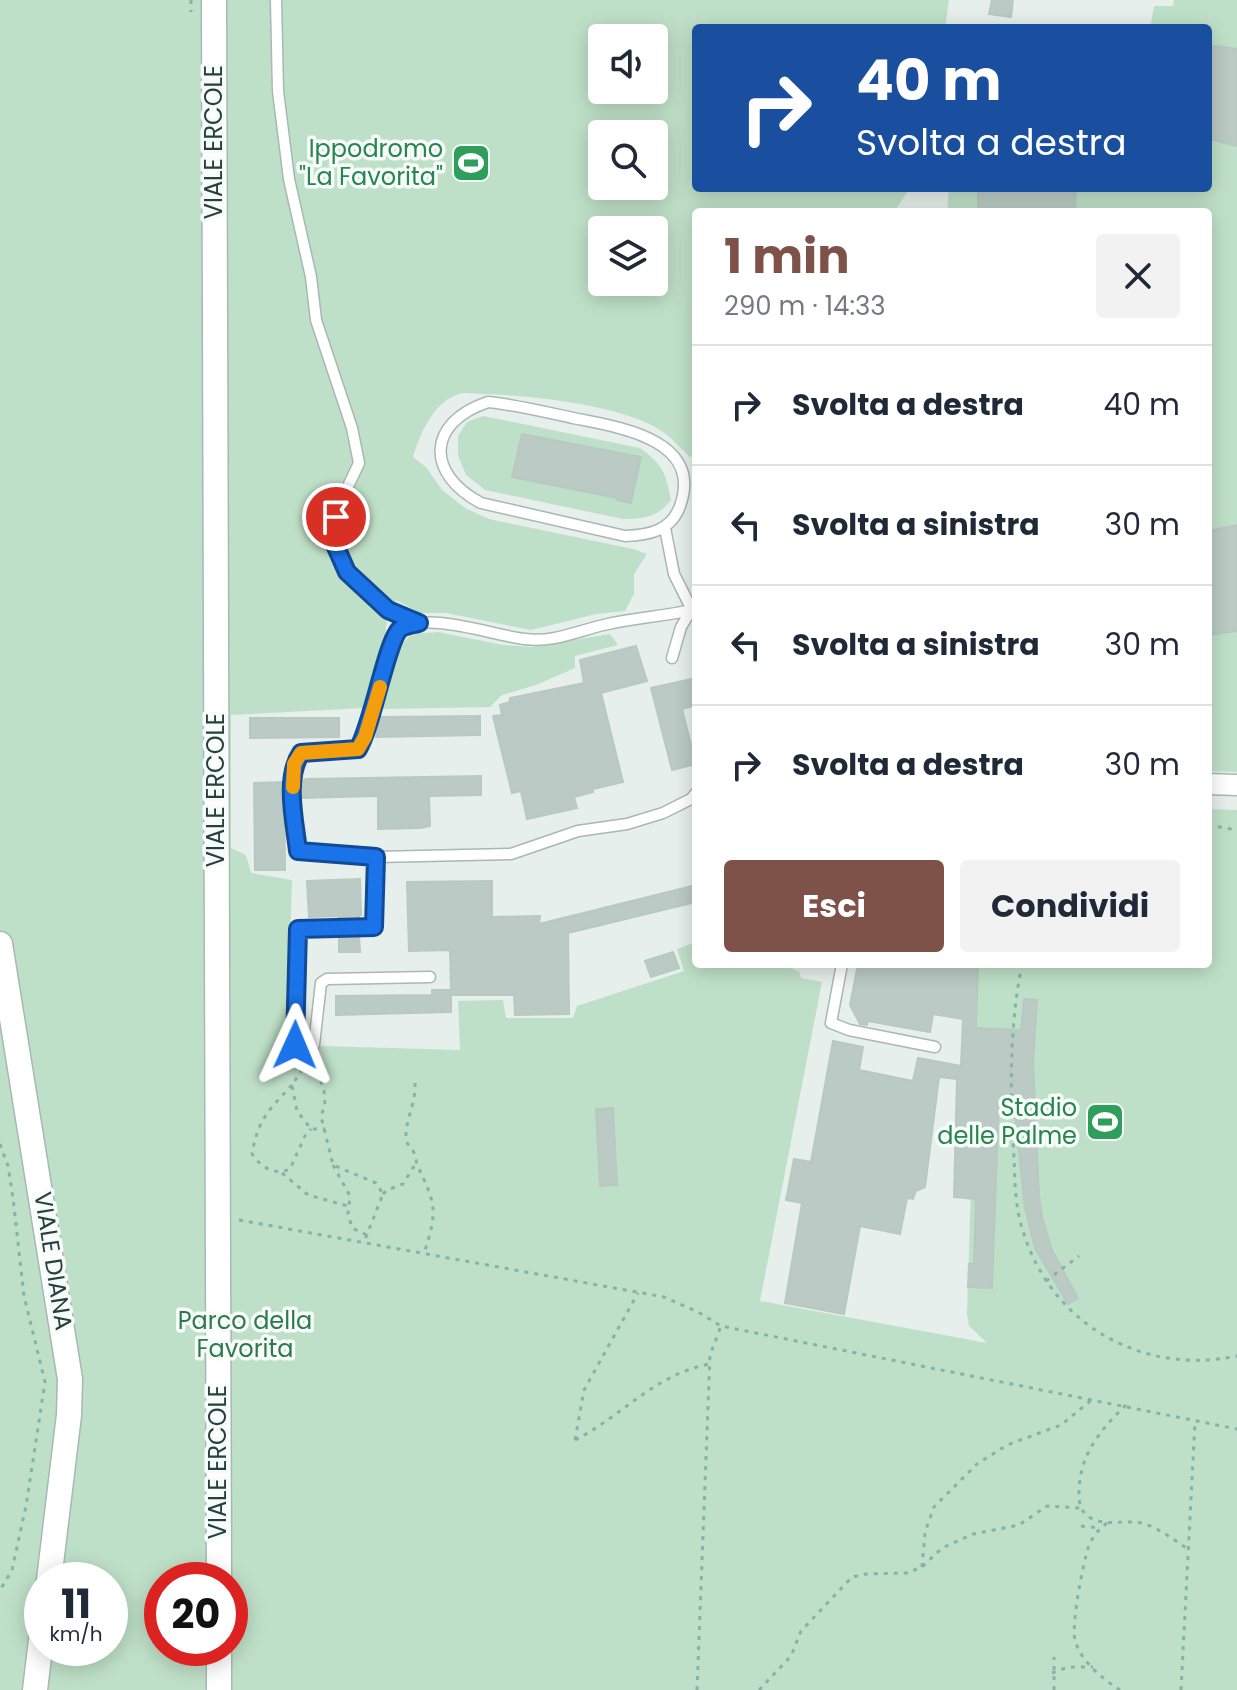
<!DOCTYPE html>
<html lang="it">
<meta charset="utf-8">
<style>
:root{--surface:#fff;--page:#f2f2f3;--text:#1f2937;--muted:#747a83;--line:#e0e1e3;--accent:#7f5249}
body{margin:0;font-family:Poppins,sans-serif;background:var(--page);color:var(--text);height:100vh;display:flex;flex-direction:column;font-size:30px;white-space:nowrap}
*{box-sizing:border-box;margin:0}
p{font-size:26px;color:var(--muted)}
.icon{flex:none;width:44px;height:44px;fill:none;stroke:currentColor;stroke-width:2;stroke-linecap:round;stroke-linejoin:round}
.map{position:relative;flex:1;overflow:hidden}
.details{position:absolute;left:692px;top:208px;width:520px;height:760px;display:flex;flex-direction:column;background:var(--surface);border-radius:8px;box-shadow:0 4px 20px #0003}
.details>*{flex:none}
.hud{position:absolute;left:692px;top:24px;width:520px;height:168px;border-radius:8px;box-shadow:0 4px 20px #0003;background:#1a4fa0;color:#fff;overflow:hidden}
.buttons{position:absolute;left:588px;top:24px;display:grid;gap:16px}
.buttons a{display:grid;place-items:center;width:80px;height:80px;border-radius:8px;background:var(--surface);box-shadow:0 4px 20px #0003;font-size:40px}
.speed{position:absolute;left:24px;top:1562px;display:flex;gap:16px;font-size:40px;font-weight:700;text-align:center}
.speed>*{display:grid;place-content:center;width:104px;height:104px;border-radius:50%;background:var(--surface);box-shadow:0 4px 20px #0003;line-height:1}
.speed small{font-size:20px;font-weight:400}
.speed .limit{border:12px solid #d22;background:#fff;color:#111}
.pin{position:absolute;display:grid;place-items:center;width:68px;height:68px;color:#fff;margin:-34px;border:4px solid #fff;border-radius:50%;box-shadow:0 2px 8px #0007}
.me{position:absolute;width:88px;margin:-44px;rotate:1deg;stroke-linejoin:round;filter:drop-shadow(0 0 6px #0008)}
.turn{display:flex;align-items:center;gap:28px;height:168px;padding:0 32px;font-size:36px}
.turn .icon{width:104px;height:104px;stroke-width:2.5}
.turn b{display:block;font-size:56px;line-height:68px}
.round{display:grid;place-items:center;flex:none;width:84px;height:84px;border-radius:8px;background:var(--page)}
.headline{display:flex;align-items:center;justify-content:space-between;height:136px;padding:0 32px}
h1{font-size:48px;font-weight:700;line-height:60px;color:var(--accent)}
.action{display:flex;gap:16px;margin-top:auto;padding:16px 32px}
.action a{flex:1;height:92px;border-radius:8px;background:var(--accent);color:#fff;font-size:32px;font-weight:700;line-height:92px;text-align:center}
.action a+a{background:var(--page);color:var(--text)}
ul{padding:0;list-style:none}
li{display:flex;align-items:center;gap:24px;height:120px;padding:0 32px;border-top:2px solid var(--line)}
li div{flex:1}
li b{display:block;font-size:30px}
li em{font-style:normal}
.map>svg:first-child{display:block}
.green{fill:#bfe0c8;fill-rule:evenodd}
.building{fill:#bbcac4;stroke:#b8c9c2;stroke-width:2}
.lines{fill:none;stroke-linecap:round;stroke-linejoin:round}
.service-casing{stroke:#a8b8b2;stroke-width:13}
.minor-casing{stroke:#a8b8b2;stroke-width:23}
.tertiary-casing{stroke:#a8b8b2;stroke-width:27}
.path{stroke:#86b3a5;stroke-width:3;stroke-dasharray:4 6;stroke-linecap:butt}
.service{stroke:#fff;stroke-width:10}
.minor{stroke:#fff;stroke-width:20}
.tertiary{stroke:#fff;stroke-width:24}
.route-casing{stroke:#114b97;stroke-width:20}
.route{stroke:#1a73e8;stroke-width:14}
.slow{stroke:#f59e0b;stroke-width:14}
.labels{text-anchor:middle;stroke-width:7;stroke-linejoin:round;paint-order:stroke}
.street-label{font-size:24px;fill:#24423a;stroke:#f7fbf9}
.leisure-label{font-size:24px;fill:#27864d;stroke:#f7fbf9;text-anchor:end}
.park-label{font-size:24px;fill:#2d7a4b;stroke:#f7fbf9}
</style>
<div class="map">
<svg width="1237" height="1690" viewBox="0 0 1237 1690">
<rect width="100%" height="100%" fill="#e6efeb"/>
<g class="green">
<path d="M0,0H949L945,28H696V188H910L894,212H696V456L690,457C681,449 673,439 663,432C626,405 529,395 483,394C476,394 465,392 459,394C433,402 420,434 413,457L426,467L442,490L465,508L489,519L633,549L647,554L634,574V594L625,611L596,614L531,630L446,613H420L396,600L387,620L385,636L364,708L231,715V848L246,855L251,873L292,880L287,1045L460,1050L458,1001L503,1000L506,1018H573L577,1006L684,971L677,949L696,942V964H791V968L799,972L801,978L822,982L760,1301L987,1343L969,1326L967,1314L978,964H1208V809L1237,810V1690H0ZM602,38H654V90H602ZM602,134H654V186H602ZM602,230H654V282H602ZM42,1580H110V1648H42ZM162,1580H230V1648H162Z"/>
<polygon points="1174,0 1237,0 1237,772 1208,771 1208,212 947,212 949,188 1208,188 1208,28 1135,28 1151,24 1154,6 1173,6"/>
<path d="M483,416L640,448C662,464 666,473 671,500C658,517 644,519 623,519L485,490L466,475L458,456V436L467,422Z"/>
<path d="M438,632L503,645L532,647L610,634L618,645L575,656V668L536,685L502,695L490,707L382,709C387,690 394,644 411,636C419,632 430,633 438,632Z"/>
</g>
<g class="building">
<polygon points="992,0 1013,0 1011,17 989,14"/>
<polygon points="1208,45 1237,49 1237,146 1208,139"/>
<polygon points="978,188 1076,188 1075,212 978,212"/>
<polygon points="522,434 641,457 631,503 617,500 617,498 512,477"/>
<polygon points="1237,525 1237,631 1208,635 1208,531"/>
<polygon points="636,646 647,681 601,693 623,782 593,789 593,792 574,797 577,808 527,819 521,791 512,793 493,716 502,715 500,705 510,702 510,698 584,683 580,660"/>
<polygon points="696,678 696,705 682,709 691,745 696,743 696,764 672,770 651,688"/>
<polygon points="480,716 480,735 376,737 379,717"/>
<polygon points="250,718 339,718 339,737 250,738"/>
<polygon points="481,776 481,795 429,796 430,826 421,828 378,829 378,796 300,798 300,782 306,779"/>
<polygon points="284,782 285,870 255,870 254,783"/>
<polygon points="360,879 361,915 359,915 359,919 339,920 339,916 309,917 307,881"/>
<polygon points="492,881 492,917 540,916 539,924 696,885 696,902 568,933 569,1014 515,1015 514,995 451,995 451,1012 336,1015 336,996 432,995 432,990 451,990 450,950 409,951 407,882"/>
<polygon points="359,935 360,952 339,952 339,936"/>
<polygon points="673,952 679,968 651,977 645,961"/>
<polygon points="858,964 978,964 976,1028 1021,1030 1024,999 1037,1000 1033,1061 1039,1196 1042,1217 1052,1250 1078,1298 1068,1304 1035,1248 1025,1208 1013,1095 999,1096 992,1288 968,1287 969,1264 974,1264 976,1199 954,1197 957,1079 939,1077 925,1187 916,1191 913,1199 907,1198 900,1234 860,1226 844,1314 785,1303 802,1203 786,1200 788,1190 794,1159 811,1162 833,1041 863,1047 859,1070 913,1081 918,1058 961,1066 963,1019 933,1014 930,1032 868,1021 867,1025 860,1024 850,1005"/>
<polygon points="613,1108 617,1185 600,1186 596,1109"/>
</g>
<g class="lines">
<defs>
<g id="service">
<polyline points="276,0 278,91 289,179 311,277 316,320 352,428 359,463 343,497 332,538 347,572 388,610 418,622"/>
<path d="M488,402C517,405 545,412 573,418C618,427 704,439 680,506C671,531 649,535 625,536L481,503C426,474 426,423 488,402Z"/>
<polyline points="672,658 681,627 696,602"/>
<path d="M376,857L298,851C295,822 284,779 301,753L358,749C374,723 385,642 400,630C424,610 495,636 525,639C554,643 579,630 608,624C635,618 664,616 692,610L674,574L665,528"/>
<polyline points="842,964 831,1023 849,1030 935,1047"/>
<polyline points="295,1045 298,929 374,927 376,857 511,854 578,831 627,824 663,813 691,799 696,793"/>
<polyline points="314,1045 321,983 327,979 430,977"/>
</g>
<polyline id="minor" points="1208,784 1237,785"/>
<g id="tertiary">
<polyline points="214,0 219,1580"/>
<polyline points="0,944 70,1379 69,1415 49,1580"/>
<polyline points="219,1648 219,1690"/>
<polyline points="35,1690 42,1632"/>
</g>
</defs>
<use href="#service" class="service-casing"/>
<use href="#minor" class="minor-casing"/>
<use href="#tertiary" class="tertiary-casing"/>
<g class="path">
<polyline points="191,0 191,12"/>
<polyline points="1208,825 1237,830"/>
<path d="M1022,964C1009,1028 1010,1094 1014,1158C1015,1182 1015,1208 1023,1231C1051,1324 1142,1376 1237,1356"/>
<polyline points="304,1056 319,1076 324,1091 325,1105 321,1116 333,1165 376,1183 383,1194 364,1242"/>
<polyline points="308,1061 292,1085 297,1111 311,1129 325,1129"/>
<path d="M415,1083C416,1104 405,1121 406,1137C406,1145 411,1146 414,1153C416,1157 416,1161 417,1165C436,1204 438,1211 424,1253"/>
<path d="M292,1085C269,1110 258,1119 252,1154C261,1167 274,1176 290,1169L305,1136L311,1129"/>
<polyline points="0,1144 8,1166 13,1198 24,1296 45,1382 26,1506 12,1570 0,1590"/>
<polyline points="333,1165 350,1196 348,1214 352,1228 367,1235"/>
<polyline points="282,1173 308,1195 348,1206"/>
<polyline points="383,1194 387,1190 403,1184 416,1163"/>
<polyline points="239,1220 664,1297 698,1312 721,1326 1237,1429"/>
<polyline points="1046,1281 1079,1256"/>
<path d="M1126,1405C1099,1431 1078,1457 1079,1496C1079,1504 1082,1513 1089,1517C1107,1528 1126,1518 1145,1524C1160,1529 1174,1540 1188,1549"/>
<polyline points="575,1440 584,1390 638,1293"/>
<path d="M575,1440C624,1415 652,1376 709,1364"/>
<path d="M1107,1523C1098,1530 1092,1537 1088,1548C1083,1564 1071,1625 1075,1640C1081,1662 1102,1678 1120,1690"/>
<polyline points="1081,1526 1101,1528"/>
<polyline points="922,1567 925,1532 934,1507 977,1464 1007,1445 1061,1425 1094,1398"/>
<polyline points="34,1614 36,1597"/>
<polyline points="1052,1673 1068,1667 1093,1667"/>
<polyline points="697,1690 710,1355 721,1326"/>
<polyline points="759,1690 791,1656 801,1631 852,1577 866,1574 907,1573 922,1567 942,1548 973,1534 1019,1525 1047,1506 1081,1508"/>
<polyline points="1054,1690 1054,1657"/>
<polyline points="1181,1690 1195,1422"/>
</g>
<use href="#service" class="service"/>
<use href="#minor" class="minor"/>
<use href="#tertiary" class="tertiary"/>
</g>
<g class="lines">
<defs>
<path id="route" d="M295,1045L298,929L374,927L376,857L298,851C295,822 284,779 301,753L358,749C373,724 387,638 401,628C406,625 414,624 419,623L388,610L347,572L332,538L336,517"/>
</defs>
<use href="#route" class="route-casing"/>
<use href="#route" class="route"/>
<polyline class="slow" points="293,787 294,764 301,753 358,749 365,737 380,687"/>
</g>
<defs>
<symbol id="stadium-square" viewBox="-11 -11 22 22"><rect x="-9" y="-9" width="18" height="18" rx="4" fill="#2e9e5b" stroke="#f7fbf9"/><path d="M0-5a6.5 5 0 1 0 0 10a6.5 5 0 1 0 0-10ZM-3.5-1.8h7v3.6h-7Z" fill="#fff"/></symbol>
</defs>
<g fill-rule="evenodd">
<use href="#stadium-square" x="449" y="141" width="44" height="44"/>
<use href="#stadium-square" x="1083" y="1100" width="44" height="44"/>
</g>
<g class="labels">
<g class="street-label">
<text transform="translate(214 142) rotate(-90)" y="8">VIALE ERCOLE</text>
<text transform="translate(216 790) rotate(-90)" y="8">VIALE ERCOLE</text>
<text transform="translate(53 1261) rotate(81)" y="8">VIALE DIANA</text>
<text transform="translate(218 1462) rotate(-90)" y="8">VIALE ERCOLE</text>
</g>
<g class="leisure-label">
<text x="443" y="157">Ippodromo<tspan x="443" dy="28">"La Favorita"</tspan></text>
<text x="1077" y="1116">Stadio<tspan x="1077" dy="28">delle Palme</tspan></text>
</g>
<g class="park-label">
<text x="245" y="1329">Parco della<tspan x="245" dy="28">Favorita</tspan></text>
</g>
</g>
</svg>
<div class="buttons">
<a><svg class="icon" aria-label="sound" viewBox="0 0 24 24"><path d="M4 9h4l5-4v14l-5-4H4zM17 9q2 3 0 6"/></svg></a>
<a><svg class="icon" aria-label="search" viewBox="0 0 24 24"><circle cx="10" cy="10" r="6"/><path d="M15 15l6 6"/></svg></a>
<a><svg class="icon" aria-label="layers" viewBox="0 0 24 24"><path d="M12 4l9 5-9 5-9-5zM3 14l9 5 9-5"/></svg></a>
</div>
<div class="speed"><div>11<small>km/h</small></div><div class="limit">20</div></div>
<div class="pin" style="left:336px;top:517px;background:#d93025"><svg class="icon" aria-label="arrive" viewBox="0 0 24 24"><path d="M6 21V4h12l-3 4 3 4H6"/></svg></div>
<svg class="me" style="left:295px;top:1045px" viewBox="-20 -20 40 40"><path d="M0-17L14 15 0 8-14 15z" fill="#1a73e8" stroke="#fff" stroke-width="4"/></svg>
<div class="hud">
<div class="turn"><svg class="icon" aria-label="right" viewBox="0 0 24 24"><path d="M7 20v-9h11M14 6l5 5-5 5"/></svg><div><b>40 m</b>Svolta a destra</div></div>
</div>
<section class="details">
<div class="headline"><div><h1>1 min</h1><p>290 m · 14:33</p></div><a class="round"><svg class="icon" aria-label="close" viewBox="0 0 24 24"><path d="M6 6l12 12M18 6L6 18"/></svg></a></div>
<ul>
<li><svg class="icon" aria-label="right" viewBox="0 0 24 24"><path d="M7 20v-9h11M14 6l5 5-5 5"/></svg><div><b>Svolta a destra</b></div><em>40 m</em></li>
<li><svg class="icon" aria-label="left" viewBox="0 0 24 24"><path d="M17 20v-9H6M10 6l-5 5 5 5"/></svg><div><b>Svolta a sinistra</b></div><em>30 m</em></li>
<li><svg class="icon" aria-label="left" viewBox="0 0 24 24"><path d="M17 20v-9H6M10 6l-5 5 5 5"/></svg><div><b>Svolta a sinistra</b></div><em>30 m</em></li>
<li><svg class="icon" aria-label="right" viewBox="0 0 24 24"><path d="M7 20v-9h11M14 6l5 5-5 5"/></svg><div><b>Svolta a destra</b></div><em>30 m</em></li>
</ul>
<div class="action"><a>Esci</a><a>Condividi</a></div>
</section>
</div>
